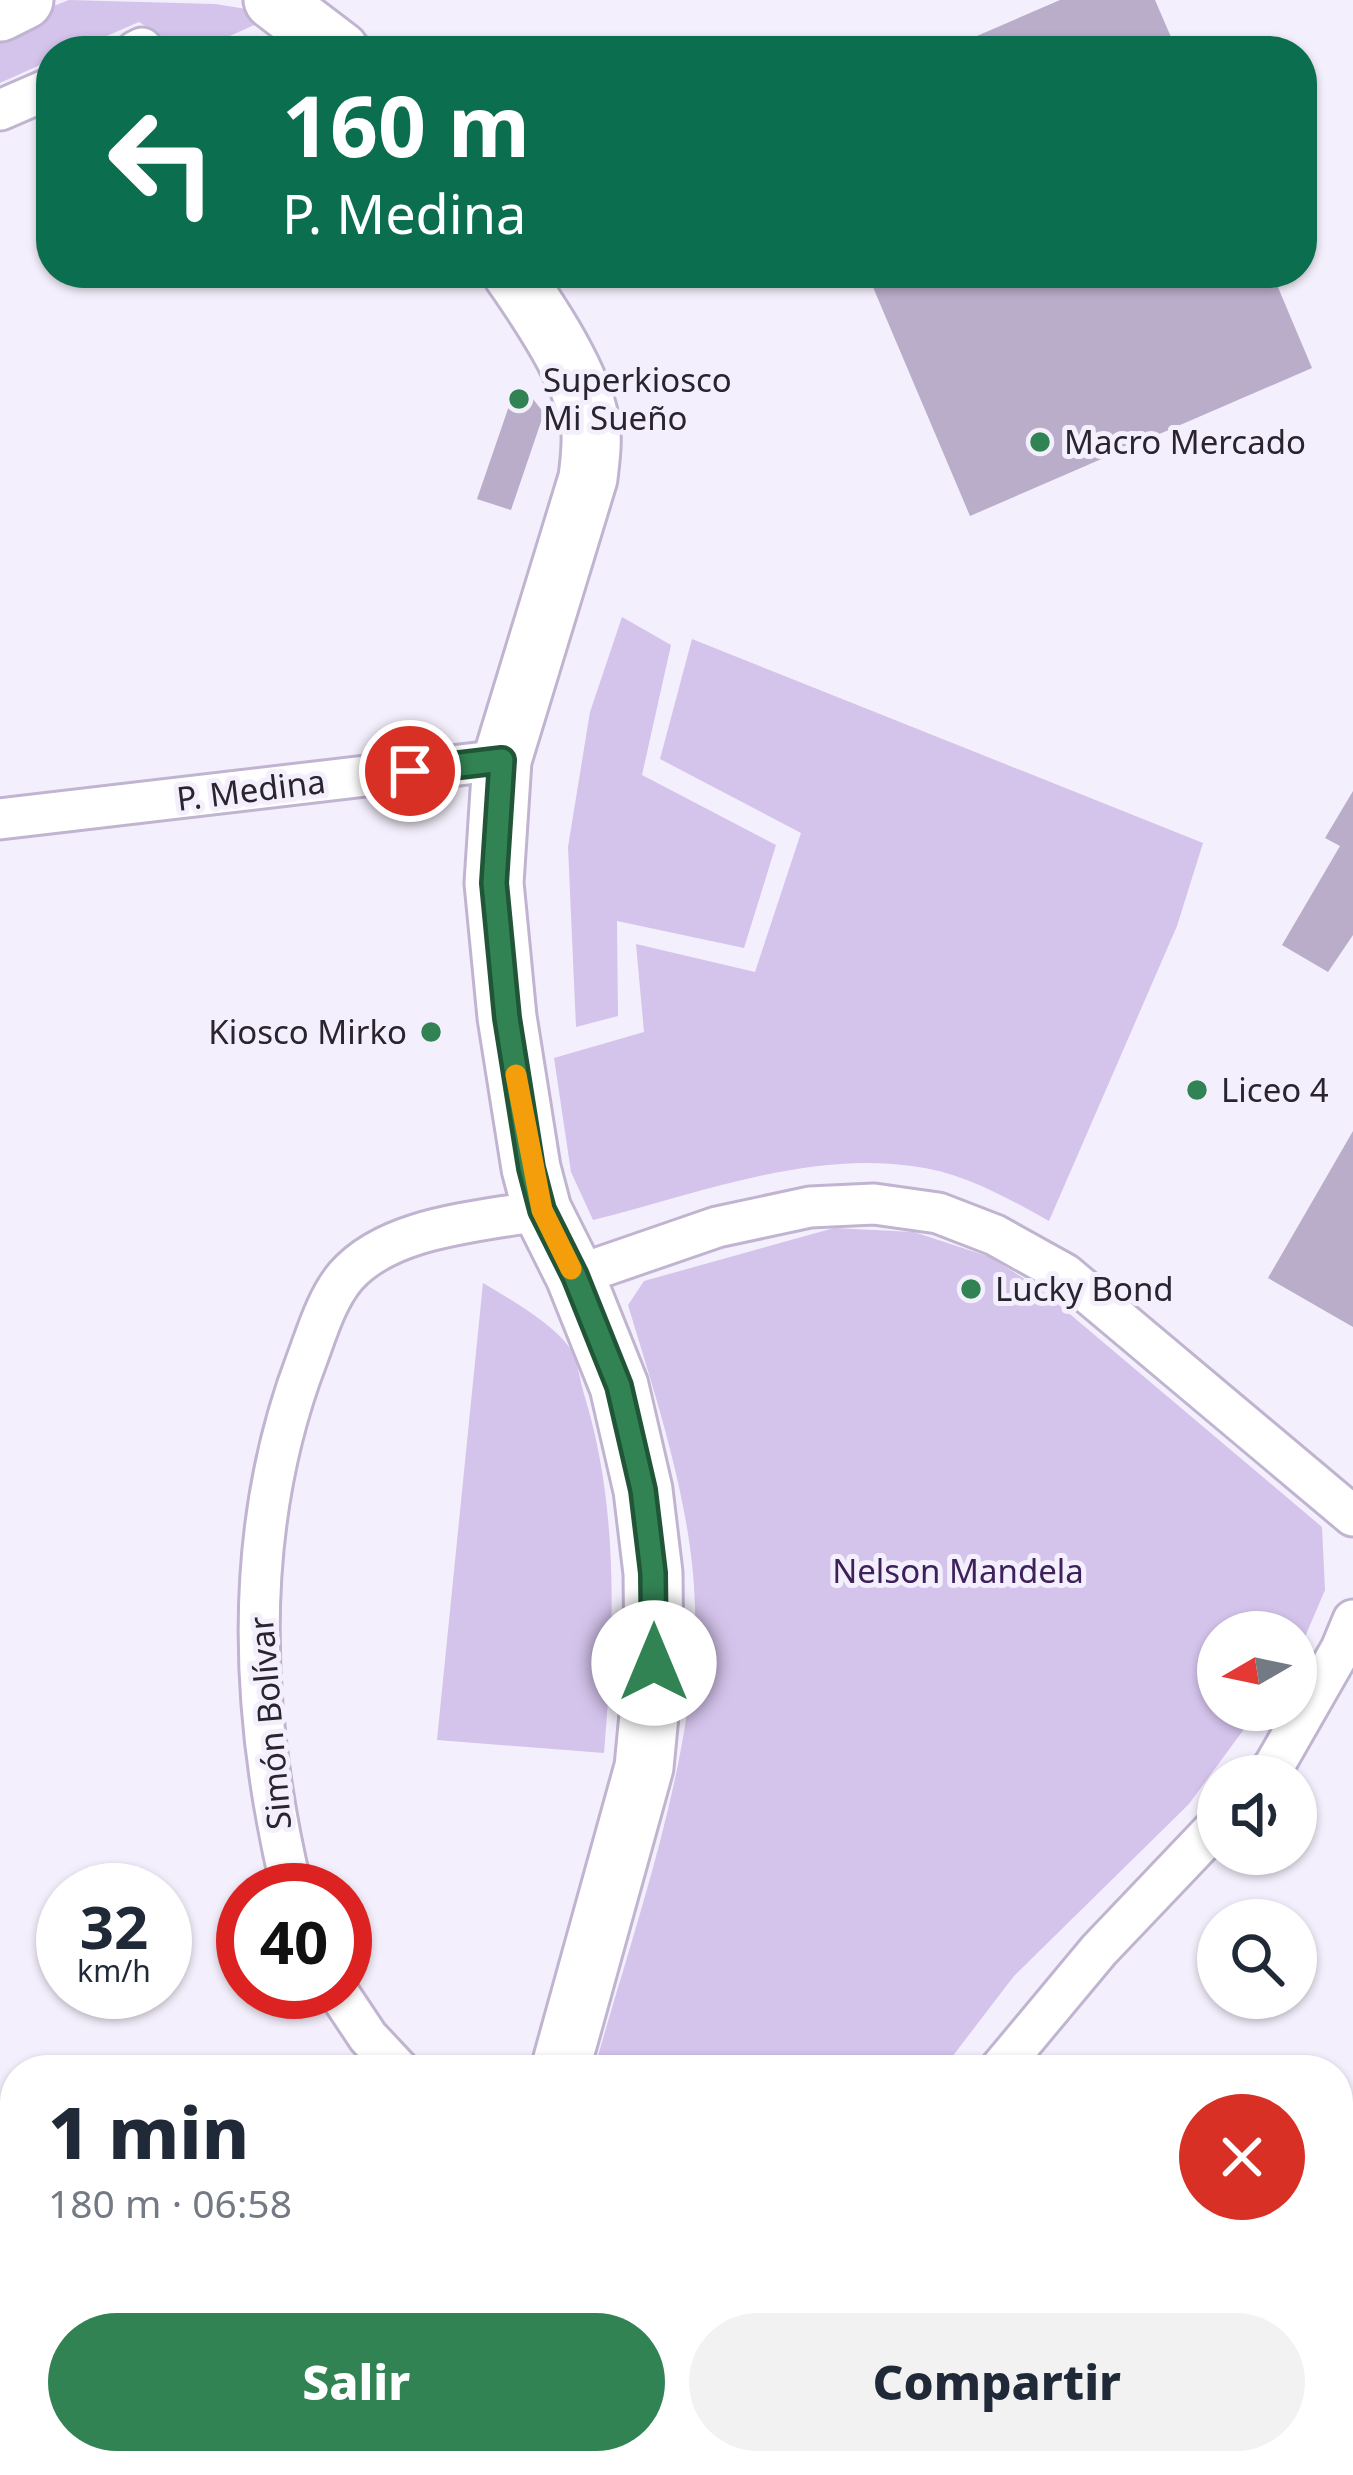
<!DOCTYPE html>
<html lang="es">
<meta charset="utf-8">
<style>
:root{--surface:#fff;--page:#f2f2f3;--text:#1f2937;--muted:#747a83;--accent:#328354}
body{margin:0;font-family:"Noto Sans",sans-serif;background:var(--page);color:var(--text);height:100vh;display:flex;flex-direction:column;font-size:45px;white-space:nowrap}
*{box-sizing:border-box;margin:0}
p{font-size:39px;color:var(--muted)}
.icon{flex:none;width:66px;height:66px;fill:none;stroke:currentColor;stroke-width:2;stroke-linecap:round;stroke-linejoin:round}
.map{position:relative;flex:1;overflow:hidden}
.details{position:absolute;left:0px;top:2055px;width:1353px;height:420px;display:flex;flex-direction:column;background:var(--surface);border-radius:48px 48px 0 0;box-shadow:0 3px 9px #0004}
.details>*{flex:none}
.hud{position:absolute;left:36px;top:36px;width:1281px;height:252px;border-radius:48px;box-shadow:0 3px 9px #0004;background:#0b6e4f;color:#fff;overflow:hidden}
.needle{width:78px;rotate:261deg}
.controls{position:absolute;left:1197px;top:1611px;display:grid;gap:24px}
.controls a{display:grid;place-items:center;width:120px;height:120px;border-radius:50%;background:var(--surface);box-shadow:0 3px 9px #0004;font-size:60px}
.speed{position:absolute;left:36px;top:1863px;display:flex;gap:24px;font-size:60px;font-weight:700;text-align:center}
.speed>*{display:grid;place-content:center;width:156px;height:156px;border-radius:50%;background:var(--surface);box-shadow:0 3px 9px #0004;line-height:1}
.speed small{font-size:30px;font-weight:400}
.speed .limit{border:18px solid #d22;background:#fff;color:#111}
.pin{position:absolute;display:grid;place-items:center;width:102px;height:102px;color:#fff;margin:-51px;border:6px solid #fff;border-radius:50%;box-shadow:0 3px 12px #0007}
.me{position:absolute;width:132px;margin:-66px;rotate:0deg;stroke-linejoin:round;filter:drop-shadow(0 0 9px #0008)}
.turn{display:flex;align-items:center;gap:42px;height:252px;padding:0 48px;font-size:54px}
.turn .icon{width:156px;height:156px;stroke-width:2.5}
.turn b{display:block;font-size:84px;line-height:102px}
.round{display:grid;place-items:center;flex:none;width:126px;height:126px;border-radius:63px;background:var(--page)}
.head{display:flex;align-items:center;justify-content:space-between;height:204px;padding:0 48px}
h1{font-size:72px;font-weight:800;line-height:90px}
.action{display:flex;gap:24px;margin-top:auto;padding:24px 48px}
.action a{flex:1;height:138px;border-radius:72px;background:var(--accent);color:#fff;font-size:48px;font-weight:800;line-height:138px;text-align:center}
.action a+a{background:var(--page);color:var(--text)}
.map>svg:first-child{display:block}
.built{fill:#ede0fe}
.green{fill:#d4c3eb}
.building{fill:#b9adca}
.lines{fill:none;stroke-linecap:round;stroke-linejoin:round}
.street-casing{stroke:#c0b4d1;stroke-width:45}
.secondary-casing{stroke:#c0b4d1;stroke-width:63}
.path{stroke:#b3aebb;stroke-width:8;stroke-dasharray:3 9;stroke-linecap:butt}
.street{stroke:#fff;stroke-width:39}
.secondary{stroke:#fff;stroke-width:57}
.route-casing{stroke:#205537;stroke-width:30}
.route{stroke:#328354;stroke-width:21}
.slow{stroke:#f59e0b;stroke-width:21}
.poi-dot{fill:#328354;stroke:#f4effc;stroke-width:4.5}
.labels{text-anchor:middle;stroke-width:10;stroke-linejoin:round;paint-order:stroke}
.poi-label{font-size:33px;fill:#29242f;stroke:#f4effc;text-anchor:start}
.street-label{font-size:33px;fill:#29242f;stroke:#f4effc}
.park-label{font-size:33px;fill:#3e215a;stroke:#f4effc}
</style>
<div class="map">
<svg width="1353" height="2475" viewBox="0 0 1353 2475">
<rect width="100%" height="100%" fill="#f4effc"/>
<polygon class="built" points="488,2460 1006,2460 1019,2471 1016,2475 484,2475"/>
<g class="green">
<polygon points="69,0 215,4 279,14 196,51 161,51 153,31 139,22 72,51 51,51 51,60 0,83 0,27"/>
<polygon points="622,617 671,645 642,775 776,845 744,948 617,921 618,1016 576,1027 568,847 590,712"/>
<path d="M692,639L1203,843L1177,926L1049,1221C1006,1197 962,1172 912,1166C805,1151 695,1195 593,1220L571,1172L554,1058L644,1032L636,944L755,972L801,833L660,759Z"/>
<path d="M834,1228L914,1232L990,1257L1039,1288L1322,1527L1325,1590L1296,1658V1632H1218V1710H1258L1189,1804L1014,1976L942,2070H594C632,1934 683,1795 694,1653C703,1536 661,1415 628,1305L644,1281Z"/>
<path d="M483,1283C508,1298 556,1325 571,1350C578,1362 580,1381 584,1394C620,1510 614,1634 604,1753L437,1740Z"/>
</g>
<g class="building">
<polygon points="1060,0 1155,0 1177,51 942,51"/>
<polygon points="867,273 1272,273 1312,368 970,516"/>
<polygon points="525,389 544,413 511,510 477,499 511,400"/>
<polygon points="1353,791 1353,935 1328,972 1282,945 1340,846 1325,838"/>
<polygon points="1353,1131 1353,1327 1268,1278"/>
<polygon points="622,2460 699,2460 703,2475 626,2475"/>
</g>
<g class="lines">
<defs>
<g id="street">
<polyline points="136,51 142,48"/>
<polyline points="0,110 51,88"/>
<polyline points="0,819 502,760"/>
<polyline points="575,1276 717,1227 810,1207 874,1204 938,1213 995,1235 1065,1274 1353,1516"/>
<polyline points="1265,1776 1274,1766 1341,1649 1353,1620"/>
<path d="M292,1890C250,1715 242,1529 307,1359C317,1332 327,1298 346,1276C390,1226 480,1222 542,1210"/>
<polyline points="338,1992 368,2037 399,2070"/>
<polyline points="999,2070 1099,1950 1218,1825"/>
<polyline points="1338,2169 1353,2151"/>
<polyline points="1074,2460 1093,2475"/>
</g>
<g id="secondary">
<polyline points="273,0 340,51"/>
<polyline points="0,12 24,0"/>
<path d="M512,273C540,313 581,374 590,422C593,441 590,460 588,478L502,760L494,883L507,1017L531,1168L542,1210L575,1276L619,1386L643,1490L653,1573L654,1663L644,1767L560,2070"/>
<polyline points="429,2475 434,2460"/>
</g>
</defs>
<use href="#street" class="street-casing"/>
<use href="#secondary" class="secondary-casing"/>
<polyline class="path" points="213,51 245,37"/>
<use href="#street" class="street"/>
<use href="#secondary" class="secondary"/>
</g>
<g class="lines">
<defs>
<polyline id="route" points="410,771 502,760 494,883 507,1018 531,1168 542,1210 575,1276 619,1386 643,1490 653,1573 654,1663"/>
</defs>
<use href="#route" class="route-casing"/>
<use href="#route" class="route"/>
<polyline class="slow" points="516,1075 542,1210 571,1269"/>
</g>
<g class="poi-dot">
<circle cx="519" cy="399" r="12"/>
<circle cx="1040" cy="442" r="12"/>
<circle cx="431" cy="1032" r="12"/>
<circle cx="1197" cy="1090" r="12"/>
<circle cx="971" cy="1289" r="12"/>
</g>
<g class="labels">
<g class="poi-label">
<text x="543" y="392">Superkiosco<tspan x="543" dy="38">Mi Sueño</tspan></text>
<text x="1064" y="454">Macro Mercado</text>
<text x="407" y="1044" text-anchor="end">Kiosco Mirko</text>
<text x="1221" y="1102">Liceo 4</text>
<text x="995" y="1301">Lucky Bond</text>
</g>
<g class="street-label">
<text transform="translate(251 790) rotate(-7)" y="12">P. Medina</text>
<text transform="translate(270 1723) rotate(-95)" y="12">Simón Bolívar</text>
</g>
<g class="park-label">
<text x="958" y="1583">Nelson Mandela</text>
</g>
</g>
</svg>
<div class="controls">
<a><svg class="needle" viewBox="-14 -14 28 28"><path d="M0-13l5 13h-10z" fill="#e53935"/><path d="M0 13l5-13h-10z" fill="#747a83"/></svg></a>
<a><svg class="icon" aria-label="sound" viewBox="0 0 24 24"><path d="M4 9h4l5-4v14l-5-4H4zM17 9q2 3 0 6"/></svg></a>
<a><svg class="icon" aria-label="search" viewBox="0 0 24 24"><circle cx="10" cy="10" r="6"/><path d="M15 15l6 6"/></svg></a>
</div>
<div class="speed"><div>32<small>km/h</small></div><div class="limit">40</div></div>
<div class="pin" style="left:410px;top:771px;background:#d93025"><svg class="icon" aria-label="arrive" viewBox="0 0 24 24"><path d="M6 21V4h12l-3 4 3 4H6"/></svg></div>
<svg class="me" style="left:654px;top:1663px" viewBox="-20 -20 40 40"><circle r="19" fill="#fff"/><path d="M0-13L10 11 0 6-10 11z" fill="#328354"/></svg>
<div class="hud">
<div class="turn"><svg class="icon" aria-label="left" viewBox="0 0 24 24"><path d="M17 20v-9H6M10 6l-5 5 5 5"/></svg><div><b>160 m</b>P. Medina</div></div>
</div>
<section class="details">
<div class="head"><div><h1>1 min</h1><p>180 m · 06:58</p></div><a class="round" style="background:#d93025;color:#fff"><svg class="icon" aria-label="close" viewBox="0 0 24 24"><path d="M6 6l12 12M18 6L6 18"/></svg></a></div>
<div class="action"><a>Salir</a><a>Compartir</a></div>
</section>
</div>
